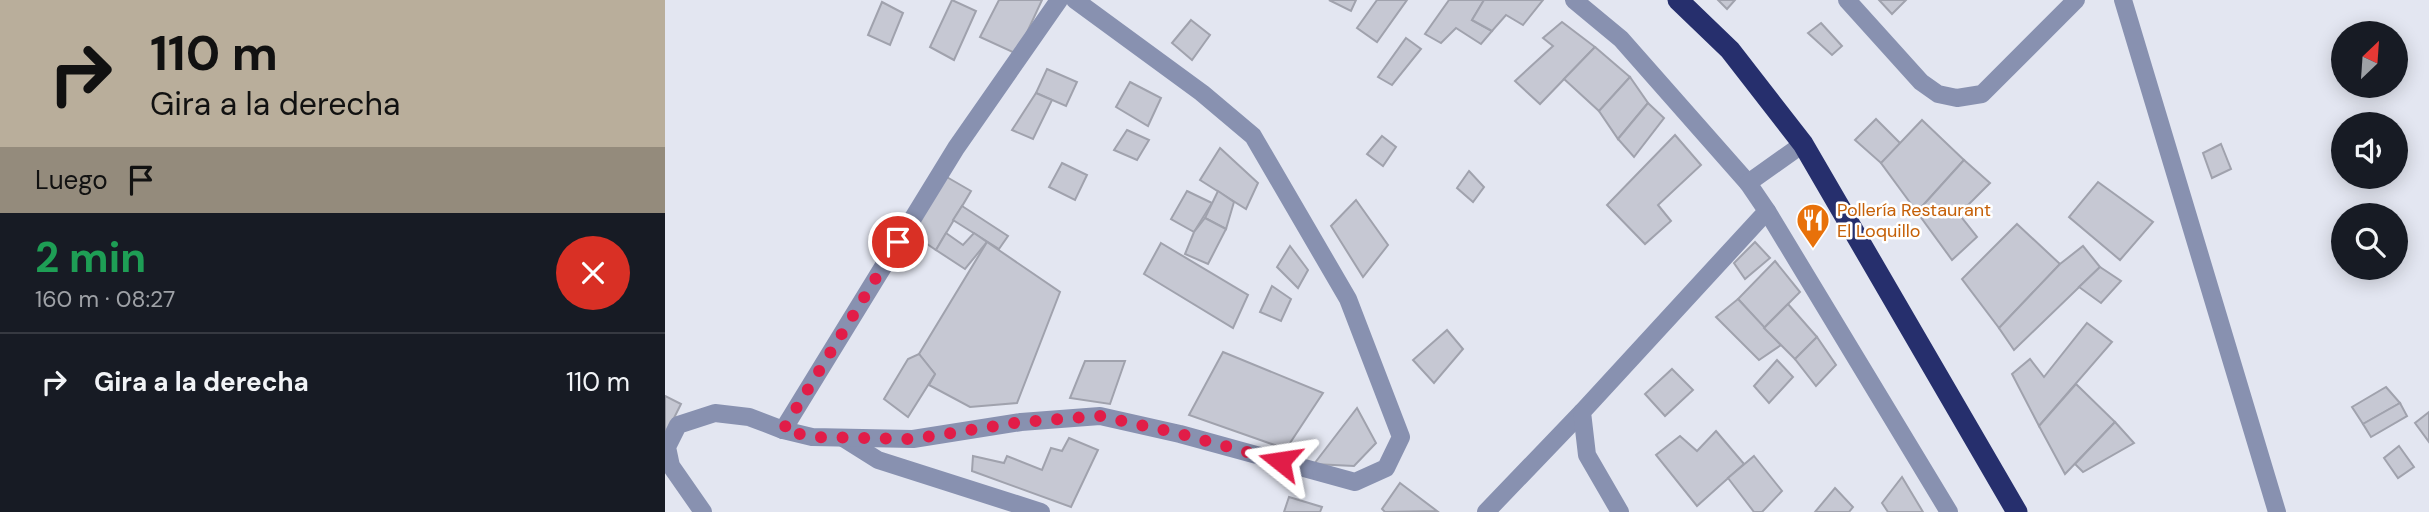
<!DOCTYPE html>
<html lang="es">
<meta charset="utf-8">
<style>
:root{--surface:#171b24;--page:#242831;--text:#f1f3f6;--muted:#9ea1a6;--line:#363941}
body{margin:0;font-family:"DM Sans",sans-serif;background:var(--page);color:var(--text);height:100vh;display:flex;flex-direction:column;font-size:26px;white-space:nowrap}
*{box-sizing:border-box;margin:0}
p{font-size:23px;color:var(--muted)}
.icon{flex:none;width:38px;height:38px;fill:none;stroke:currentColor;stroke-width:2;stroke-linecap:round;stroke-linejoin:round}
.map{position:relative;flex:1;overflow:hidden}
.panel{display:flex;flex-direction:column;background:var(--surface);width:665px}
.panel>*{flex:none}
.hud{background:#b9ae9b;color:#111;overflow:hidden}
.needle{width:46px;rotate:25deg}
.buttons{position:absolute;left:1666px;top:21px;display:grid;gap:14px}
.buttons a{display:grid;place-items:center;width:77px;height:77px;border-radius:50%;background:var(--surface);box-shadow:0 4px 18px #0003;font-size:35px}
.pin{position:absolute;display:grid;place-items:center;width:60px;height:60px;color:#fff;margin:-30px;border:4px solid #fff;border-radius:50%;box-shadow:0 2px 7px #0007}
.me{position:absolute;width:77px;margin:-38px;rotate:285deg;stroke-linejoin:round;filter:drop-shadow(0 0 5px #0008)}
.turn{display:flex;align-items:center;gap:24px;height:147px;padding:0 35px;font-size:32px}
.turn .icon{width:91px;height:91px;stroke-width:2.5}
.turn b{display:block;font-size:49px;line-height:60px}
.then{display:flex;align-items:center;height:66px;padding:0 35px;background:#0003;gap:14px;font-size:26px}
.round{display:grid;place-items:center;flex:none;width:74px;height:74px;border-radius:37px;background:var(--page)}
.overview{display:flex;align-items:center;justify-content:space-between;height:119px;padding:0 35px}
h1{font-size:42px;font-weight:700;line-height:52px;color:#1e9e55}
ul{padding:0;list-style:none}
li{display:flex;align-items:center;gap:21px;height:98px;padding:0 35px;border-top:2px solid var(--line)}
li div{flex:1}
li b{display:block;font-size:26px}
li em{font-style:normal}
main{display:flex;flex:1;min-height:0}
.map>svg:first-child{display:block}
.building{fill:#c6c8d3;stroke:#a0a2ad;stroke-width:2}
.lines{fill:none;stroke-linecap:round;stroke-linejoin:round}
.minor{stroke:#8891b0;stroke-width:18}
.highway{stroke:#262f6d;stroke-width:21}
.route{stroke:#e11d48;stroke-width:12;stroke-dasharray:0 21.6}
.labels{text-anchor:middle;stroke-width:5;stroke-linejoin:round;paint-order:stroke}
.food-label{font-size:18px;fill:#c56008;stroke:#fff;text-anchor:start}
</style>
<main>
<section class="panel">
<div class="hud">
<div class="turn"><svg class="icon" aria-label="right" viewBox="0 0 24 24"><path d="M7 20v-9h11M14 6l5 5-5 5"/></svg><div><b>110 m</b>Gira a la derecha</div></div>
<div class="then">Luego<svg class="icon" aria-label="arrive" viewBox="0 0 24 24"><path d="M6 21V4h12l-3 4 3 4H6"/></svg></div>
</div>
<div class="overview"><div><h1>2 min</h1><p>160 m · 08:27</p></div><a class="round" style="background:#d93025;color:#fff"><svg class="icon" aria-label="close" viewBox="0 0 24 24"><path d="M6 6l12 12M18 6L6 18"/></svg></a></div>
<ul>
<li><svg class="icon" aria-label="right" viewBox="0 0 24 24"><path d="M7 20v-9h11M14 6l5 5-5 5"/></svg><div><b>Gira a la derecha</b></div><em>110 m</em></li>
</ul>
</section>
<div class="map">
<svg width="1764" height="512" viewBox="0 0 1764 512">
<rect width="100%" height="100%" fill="#e3e6f1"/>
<g class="building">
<polygon points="287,0 311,11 289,60 265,47"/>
<polygon points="334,0 377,0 352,54 315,37"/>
<polygon points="664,0 691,0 686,11"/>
<polygon points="712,0 742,0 712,42 692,28"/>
<polygon points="784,0 819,0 807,20 827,31 816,44 791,28 776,43 760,34"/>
<polygon points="819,0 878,0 858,25 841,15 827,31 807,20"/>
<polygon points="1053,0 1070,0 1062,9"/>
<polygon points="1214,0 1241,0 1227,14"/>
<polygon points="217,2 238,13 225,45 203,35"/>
<polygon points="526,20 545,35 527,60 507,43"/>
<polygon points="897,22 930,47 875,104 850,81 888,46 878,38"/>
<polygon points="1156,23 1177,46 1167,55 1143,33"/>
<polygon points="741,38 756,49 727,85 713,77"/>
<polygon points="930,47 965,77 934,111 899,79"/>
<polygon points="382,69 412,82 401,106 371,93"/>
<polygon points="965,77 983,103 953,139 934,111"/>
<polygon points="465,82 496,98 483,126 451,107"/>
<polygon points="371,93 387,100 368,139 347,130"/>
<polygon points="983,103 999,118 969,157 953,139"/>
<polygon points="1211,119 1236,144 1216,163 1190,140"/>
<polygon points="1257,120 1299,160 1252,212 1216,163"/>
<polygon points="462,130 484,140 472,160 449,150"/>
<polygon points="1010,135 1036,165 993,205 1006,221 980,244 942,205"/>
<polygon points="717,136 731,147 718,166 702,154"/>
<polygon points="1556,144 1566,169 1547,178 1538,153"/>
<polygon points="555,148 593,183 581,209 535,180"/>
<polygon points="1299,160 1325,183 1294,214 1312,237 1287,260 1252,212"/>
<polygon points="397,163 422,175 410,200 384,187"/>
<polygon points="804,171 819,187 808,202 792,188"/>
<polygon points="280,176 306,191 271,250 246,233"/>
<polygon points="1433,182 1488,222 1455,260 1404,217"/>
<polygon points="522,191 547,203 529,232 506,219"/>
<polygon points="553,191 569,202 561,229 540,218"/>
<polygon points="691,200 723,245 698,277 666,226"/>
<polygon points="297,206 343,236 334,249 288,220"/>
<polygon points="540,218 561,229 543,264 520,254 529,232"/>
<polygon points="1352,224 1395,264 1334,328 1297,279"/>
<polygon points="281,233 298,245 309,233 322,242 300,269 271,250"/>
<polygon points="322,242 395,292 352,403 305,407 264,385 270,374 254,354"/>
<polygon points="1090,242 1105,258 1080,279 1069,263"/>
<polygon points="496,243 583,295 568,328 479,274"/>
<polygon points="625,246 643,270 633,288 612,267"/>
<polygon points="1418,246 1435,267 1349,350 1334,328 1395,264"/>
<polygon points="1110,261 1135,292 1099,328 1073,299"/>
<polygon points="1435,267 1456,281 1436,303 1414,287"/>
<polygon points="607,286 626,299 616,321 595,312"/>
<polygon points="1073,299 1116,345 1094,360 1051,317"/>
<polygon points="1123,304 1152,337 1130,359 1099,328"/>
<polygon points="1422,323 1447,342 1374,426 1347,374 1365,359 1379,377"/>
<polygon points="782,330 798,349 769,383 748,360"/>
<polygon points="1152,337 1171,365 1151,386 1130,359"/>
<polygon points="558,352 658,393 621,449 524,415"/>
<polygon points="254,354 270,374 243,417 219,399 243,359"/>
<polygon points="1112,360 1128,377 1104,403 1089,386"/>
<polygon points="420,361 460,361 445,404 405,398"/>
<polygon points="1007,369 1028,390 1000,416 980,394"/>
<polygon points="1411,384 1450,422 1400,474 1374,426"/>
<polygon points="1721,387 1735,403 1698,424 1687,407"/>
<polygon points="0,396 16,404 0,436"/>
<polygon points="1735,403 1742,416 1706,437 1698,424"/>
<polygon points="692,408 711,443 689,466 649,464"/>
<polygon points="1764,412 1764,442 1750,423"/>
<polygon points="1450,422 1469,443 1418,472 1410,464"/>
<polygon points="1051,431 1079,464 1032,506 991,455 1015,436 1032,451"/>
<polygon points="404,438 433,450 406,507 307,471 308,456 339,463 342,456 377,470 386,448 397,451"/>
<polygon points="1734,446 1749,467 1733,478 1719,458"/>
<polygon points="1089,456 1117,491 1097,512 1089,512 1063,478"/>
<polygon points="1237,477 1258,512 1223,512 1217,503"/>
<polygon points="735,483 772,511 720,512 717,509"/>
<polygon points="1170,488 1188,507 1184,512 1150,512"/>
<polygon points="624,497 657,507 655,512 619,512"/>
</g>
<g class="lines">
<g class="minor">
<polyline points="909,0 956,39 1083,183"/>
<polyline points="1182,0 1256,82 1273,94 1292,98 1317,94 1411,0"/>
<polyline points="1458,0 1612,512"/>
<polyline points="1102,211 1284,512"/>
<polyline points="118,430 291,148 394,0"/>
<polyline points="178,438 213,460 376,512"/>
<polyline points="38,512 6,466 2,447 13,425 50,413 84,417 118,430 147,437 248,439 356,422 435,416 515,434 690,482 721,468 736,437 683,299 588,136 537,93 410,0"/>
<polyline points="821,512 917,412"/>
<polyline points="955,512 922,455 917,412 1102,211 1083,183 1138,144"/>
</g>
<polyline class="highway" points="1013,0 1065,50 1138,144 1352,512"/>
</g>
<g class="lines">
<polyline class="route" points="233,242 118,430 147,437 248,439 356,422 435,416 516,434 615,461"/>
</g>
<defs>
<symbol id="restaurant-pin" viewBox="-11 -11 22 30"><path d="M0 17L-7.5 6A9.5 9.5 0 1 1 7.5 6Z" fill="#e8710a" stroke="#fff"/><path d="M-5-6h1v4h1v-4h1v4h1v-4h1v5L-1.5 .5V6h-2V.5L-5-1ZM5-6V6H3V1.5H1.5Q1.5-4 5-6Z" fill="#fff"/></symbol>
</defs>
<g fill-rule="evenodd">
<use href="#restaurant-pin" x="1129" y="201" width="38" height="52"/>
</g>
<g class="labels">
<g class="food-label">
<text x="1172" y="216">Pollería Restaurant<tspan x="1172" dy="21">El Loquillo</tspan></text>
</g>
</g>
</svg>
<div class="buttons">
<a><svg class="needle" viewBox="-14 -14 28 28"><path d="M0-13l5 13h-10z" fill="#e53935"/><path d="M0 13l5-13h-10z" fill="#9ea1a6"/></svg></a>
<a><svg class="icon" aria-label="sound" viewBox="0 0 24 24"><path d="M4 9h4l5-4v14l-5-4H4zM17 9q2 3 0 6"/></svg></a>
<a><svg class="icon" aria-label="search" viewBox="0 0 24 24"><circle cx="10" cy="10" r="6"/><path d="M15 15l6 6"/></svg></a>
</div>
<div class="pin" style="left:233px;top:242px;background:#d93025"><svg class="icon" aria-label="arrive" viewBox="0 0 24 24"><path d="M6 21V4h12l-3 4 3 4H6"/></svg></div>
<svg class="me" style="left:615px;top:461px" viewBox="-20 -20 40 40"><path d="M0-17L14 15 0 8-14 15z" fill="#e11d48" stroke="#fff" stroke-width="4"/></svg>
</div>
</main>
